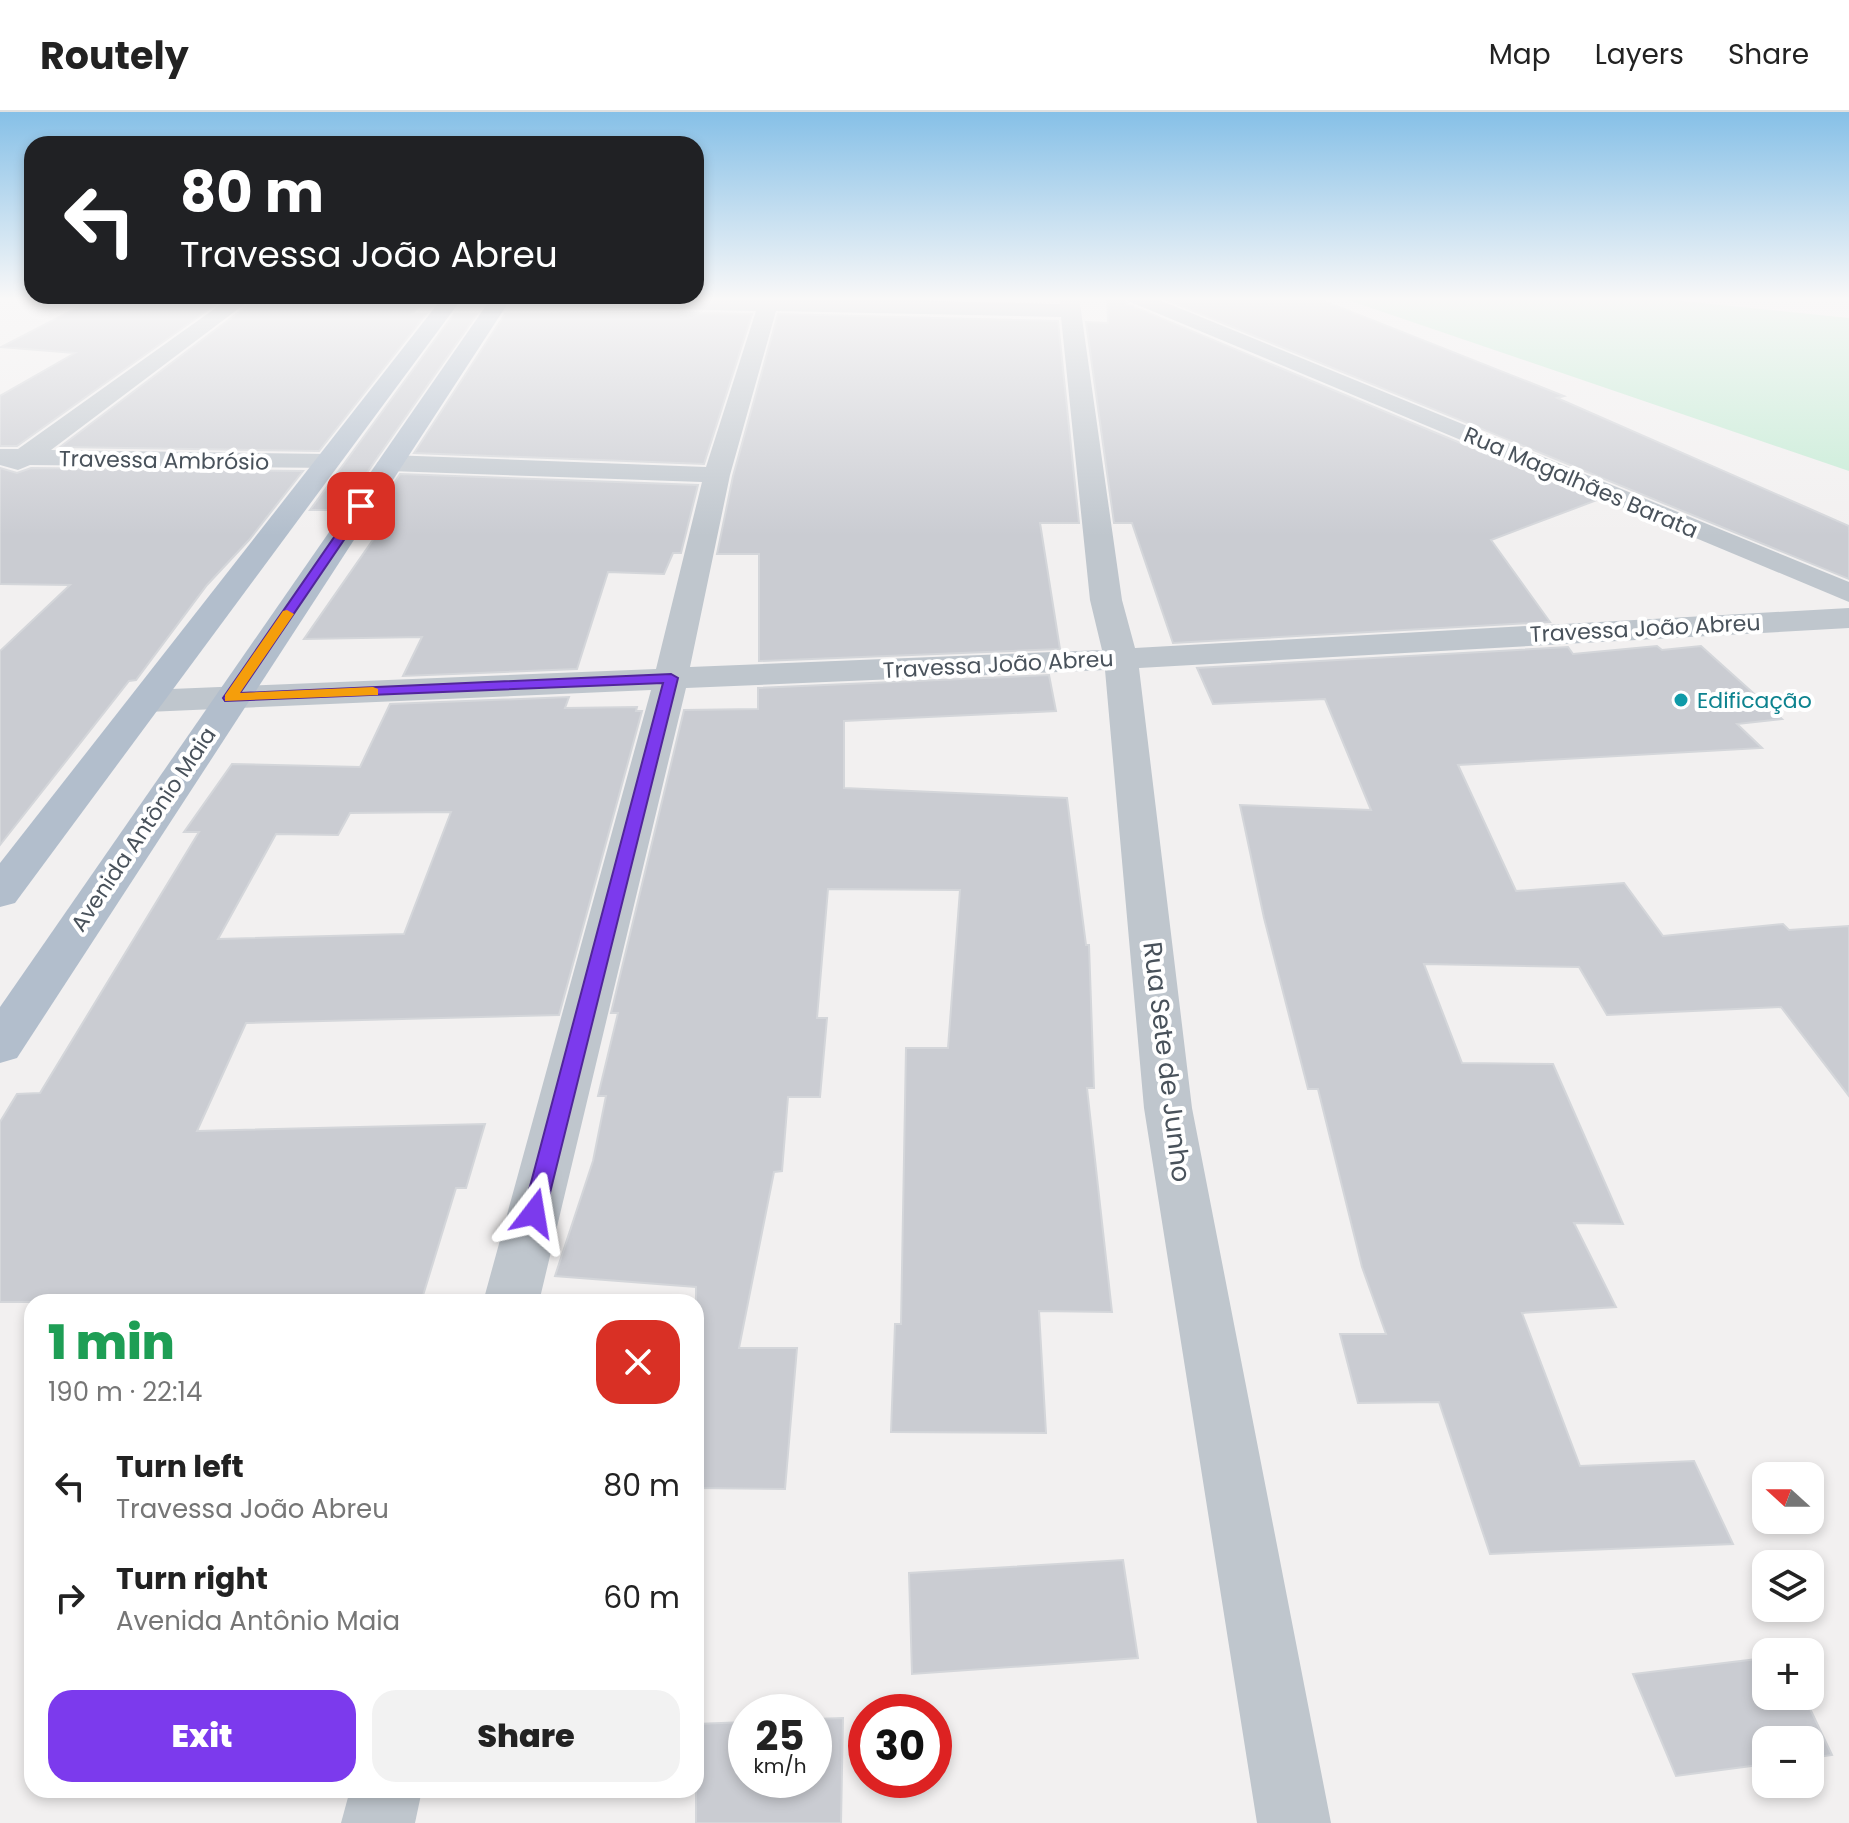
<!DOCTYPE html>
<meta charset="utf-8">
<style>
:root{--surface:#fff;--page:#f2f2f2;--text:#222;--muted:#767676;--line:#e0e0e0;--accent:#7c3aed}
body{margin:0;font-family:Poppins,sans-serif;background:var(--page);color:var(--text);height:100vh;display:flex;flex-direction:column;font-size:30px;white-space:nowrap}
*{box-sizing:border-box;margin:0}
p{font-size:26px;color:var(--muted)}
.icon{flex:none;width:44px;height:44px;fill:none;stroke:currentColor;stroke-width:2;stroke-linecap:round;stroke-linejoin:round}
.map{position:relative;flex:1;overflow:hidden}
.side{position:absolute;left:24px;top:1182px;width:680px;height:504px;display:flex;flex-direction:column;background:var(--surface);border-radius:24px;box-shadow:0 4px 12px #0003}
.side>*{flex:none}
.guide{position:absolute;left:24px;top:24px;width:680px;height:168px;border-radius:24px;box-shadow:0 4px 12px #0003;background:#202124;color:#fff;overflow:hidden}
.needle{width:52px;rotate:291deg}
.fabs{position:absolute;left:1752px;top:1350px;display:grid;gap:16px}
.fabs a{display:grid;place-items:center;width:72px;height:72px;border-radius:16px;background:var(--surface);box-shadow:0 4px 12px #0003;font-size:40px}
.speed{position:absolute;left:728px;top:1582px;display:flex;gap:16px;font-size:40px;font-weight:700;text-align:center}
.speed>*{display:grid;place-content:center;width:104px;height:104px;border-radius:50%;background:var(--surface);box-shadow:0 4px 12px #0003;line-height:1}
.speed small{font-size:20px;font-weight:400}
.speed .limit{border:12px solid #d22;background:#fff;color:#111}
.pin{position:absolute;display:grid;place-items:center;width:68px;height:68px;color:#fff;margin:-34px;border-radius:16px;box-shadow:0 4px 12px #0006}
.me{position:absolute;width:88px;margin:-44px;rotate:14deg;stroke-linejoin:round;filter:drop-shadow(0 0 6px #0008)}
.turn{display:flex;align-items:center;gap:28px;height:168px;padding:0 24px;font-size:36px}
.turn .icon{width:104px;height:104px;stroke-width:2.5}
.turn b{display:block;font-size:56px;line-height:68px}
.round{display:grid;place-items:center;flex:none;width:84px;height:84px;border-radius:24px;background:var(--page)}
.headline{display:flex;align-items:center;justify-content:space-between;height:136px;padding:0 24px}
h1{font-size:48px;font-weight:800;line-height:60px;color:#1e9e55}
.button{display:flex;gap:16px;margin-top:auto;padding:16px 24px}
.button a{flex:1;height:92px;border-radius:24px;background:var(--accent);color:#fff;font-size:32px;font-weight:800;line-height:92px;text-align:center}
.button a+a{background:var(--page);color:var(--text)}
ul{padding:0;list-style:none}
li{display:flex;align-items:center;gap:24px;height:112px;padding:0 24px}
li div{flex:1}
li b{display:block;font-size:30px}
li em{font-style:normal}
header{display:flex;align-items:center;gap:48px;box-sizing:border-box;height:112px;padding:0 40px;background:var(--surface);border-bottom:2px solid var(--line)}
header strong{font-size:38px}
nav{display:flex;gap:44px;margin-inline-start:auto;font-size:28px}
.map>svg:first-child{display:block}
.green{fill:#c2ebd3}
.building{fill:#caccd2;stroke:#d4d6da;stroke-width:2;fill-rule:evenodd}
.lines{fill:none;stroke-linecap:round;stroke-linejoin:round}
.minor{fill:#bfc6cd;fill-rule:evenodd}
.major{fill:#b2becc;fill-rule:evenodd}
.route{fill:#7c3aed;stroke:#51269a;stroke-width:2}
.slow{fill:#f59e0b}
.culture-dot{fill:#0f9aa8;stroke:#fff;stroke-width:3}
.labels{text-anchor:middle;stroke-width:8;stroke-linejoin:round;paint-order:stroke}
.far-street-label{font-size:22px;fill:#49525b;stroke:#fff}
.far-culture-label{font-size:22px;fill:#0d838f;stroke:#fff;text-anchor:start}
.street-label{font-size:26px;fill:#49525b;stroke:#fff}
</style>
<header>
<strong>Routely</strong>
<nav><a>Map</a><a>Layers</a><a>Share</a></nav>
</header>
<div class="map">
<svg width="1849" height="1711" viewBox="0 0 1849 1711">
<rect width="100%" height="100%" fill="#f2f0f0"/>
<polygon class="green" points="1339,185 1644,185 1849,206 1849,359"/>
<g class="building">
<polygon points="1107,185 1122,185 1127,192 1597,388 1491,428 1550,510 1173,531 1132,411 1114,411 1086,210 1108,211"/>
<polygon points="1159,185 1314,185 1564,284 1557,286 1849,414 1849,467"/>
<polygon points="94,187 219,190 17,334 0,334 0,284 75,241 1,235"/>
<polygon points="251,191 419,194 412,202 426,202 319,339 60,335"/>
<polygon points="691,201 752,202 704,352 414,341 505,202"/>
<polygon points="454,202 477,202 341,398 310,398"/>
<polygon points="778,202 1058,209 1079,411 1040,411 1060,537 759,549 759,442 717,442 733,364"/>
<polygon points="0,356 17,361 31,356 303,359 249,428 207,473 136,568 129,569 0,733 0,539 70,473 0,472"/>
<polygon points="400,362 698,373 681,441 673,441 664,462 608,460 577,557 403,564 422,525 304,527 393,399 376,399"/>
<polygon points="1657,534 1662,538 1701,534 1782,607 1737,612 1762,636 1458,653 1516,779 1624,771 1663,824 1783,812 1789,818 1849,814 1849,984 1781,895 1607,903 1579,855 1424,852 1462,951 1553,952 1623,1112 1574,1111 1616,1195 1522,1201 1580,1354 1694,1349 1733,1432 1490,1442 1439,1290 1358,1291 1340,1222 1386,1222 1362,1155 1318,977 1308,977 1264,806 1240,693 1371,698 1325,587 1213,592 1197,556 1568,535 1573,542"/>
<polygon points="1049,563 1056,599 844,609 844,676 1067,686 1086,833 1089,833 1094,976 1087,976 1112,1200 1039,1199 1046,1321 891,1320 895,1212 901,1212 906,936 948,936 960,778 828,777 817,906 827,906 820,985 788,985 782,1059 774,1060 739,1236 797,1236 785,1377 696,1376 696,1175 555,1164 593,1049 606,984 598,984 618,901 611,901 684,598 758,597 758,576"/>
<path d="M569,585L565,596L637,595L636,599H642L559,903L246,911L197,1019L485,1012L466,1076H456L421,1190H0V1010L17,982L40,981L199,720H184L232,652L360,655L390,592ZM451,700L404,822L218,827L276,722L338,723L350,701Z"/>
<polygon points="1123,1448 1138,1546 912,1562 909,1461"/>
<polygon points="1766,1546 1766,1584 1804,1584 1832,1643 1810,1646 1810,1628 1766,1628 1766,1652 1676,1664 1633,1562"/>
<polygon points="843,1606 841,1711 696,1711 696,1612 746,1610 746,1668 814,1668 814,1607"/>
</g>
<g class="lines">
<g class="minor">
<polygon points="231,185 254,185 51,338 327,342 340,350 336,356 30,353 18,358 0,353 0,337 18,337"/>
<path d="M392,185H780L1060,192L1059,185H1079L1122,488L1135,536L1849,496V516L1139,556L1192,996L1331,1711H1257L1144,996L1105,558L686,576L539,1190H483L651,578L147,600L135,596L130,589L135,582L147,578L656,557L702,370L390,359L377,351L390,343L706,355L756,199L402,191ZM776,199L1061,205L1090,488L1102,538L690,555L730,363Z"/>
<polygon points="1125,185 1152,185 1849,470 1849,490 1128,189"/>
<polygon points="350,1678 422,1678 415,1711 341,1711"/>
</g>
<g class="major">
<polygon points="443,185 463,185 15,791 0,795 0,751"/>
<polygon points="492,185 512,185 17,946 0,951 0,895"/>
</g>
</g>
<linearGradient id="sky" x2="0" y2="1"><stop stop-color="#86c0e7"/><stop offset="0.44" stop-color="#f9f8f8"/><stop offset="1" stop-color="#f9f8f8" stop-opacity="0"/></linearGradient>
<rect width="1849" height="424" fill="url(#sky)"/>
<polygon class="route" points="357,392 367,394 240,581 671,562 678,566 545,1101 542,1108 534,1111 526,1108 523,1101 663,571 225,589 223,586"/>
<polygon class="slow" points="287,498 294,502 240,581 373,575 378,577 378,583 225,589 225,583 283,499"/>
<circle class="culture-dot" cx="1681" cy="588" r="8"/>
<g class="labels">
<g class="far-street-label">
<text transform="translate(164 348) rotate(1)" y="8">Travessa Ambrósio</text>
<text transform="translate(1581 370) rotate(23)" y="8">Rua Magalhães Barata</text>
<text transform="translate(1645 516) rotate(-3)" y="8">Travessa João Abreu</text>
<text transform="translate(998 552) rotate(-3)" y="8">Travessa João Abreu</text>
<text transform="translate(143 717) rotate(-56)" y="8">Avenida Antônio Maia</text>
</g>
<g class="far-culture-label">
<text x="1697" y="596">Edificação</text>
</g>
<g class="street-label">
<text transform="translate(1167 950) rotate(83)" y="9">Rua Sete de Junho</text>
</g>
</g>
</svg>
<div class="fabs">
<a><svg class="needle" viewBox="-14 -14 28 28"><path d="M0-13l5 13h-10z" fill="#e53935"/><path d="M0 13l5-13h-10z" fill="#767676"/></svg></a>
<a><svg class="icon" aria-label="layers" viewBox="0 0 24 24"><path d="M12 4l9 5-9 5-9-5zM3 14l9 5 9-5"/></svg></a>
<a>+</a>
<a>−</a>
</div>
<div class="speed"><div>25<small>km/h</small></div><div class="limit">30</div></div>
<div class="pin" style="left:361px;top:394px;background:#d93025"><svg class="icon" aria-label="arrive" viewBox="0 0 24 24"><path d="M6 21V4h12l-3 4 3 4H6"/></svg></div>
<svg class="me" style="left:534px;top:1101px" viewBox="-20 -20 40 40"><path d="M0-17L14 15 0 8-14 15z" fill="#7c3aed" stroke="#fff" stroke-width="4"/></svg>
<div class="guide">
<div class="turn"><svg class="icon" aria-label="left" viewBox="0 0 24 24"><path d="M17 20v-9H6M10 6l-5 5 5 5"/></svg><div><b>80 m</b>Travessa João Abreu</div></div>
</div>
<section class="side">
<div class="headline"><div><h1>1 min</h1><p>190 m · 22:14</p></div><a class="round" style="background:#d93025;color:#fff"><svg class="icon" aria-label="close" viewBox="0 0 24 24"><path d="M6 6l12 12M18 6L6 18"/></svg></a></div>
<ul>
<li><svg class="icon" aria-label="left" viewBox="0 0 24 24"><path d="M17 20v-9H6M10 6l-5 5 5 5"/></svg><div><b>Turn left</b><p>Travessa João Abreu</p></div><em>80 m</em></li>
<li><svg class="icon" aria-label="right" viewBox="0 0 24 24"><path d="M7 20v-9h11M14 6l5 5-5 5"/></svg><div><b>Turn right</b><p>Avenida Antônio Maia</p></div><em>60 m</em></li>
</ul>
<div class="button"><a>Exit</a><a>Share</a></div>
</section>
</div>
